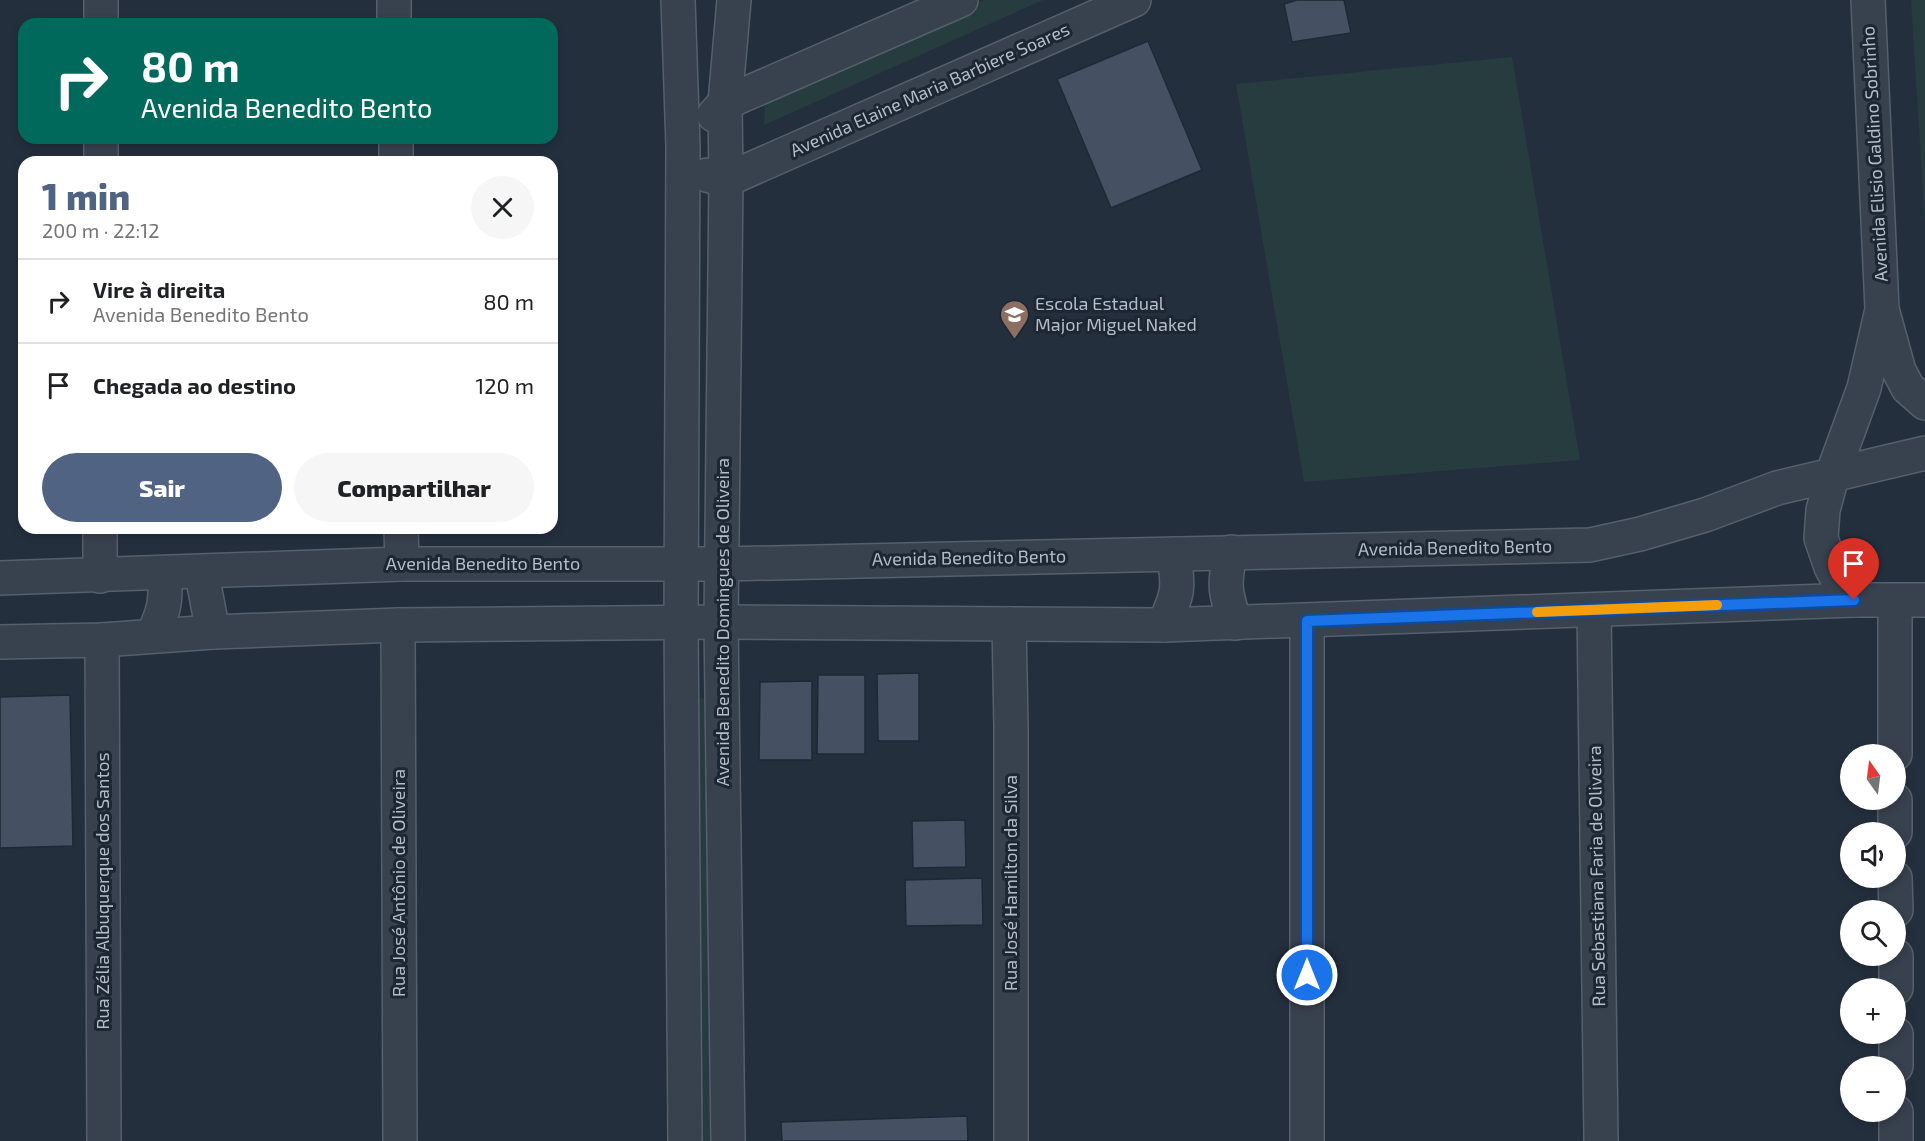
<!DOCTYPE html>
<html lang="pt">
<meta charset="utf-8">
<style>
:root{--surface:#fff;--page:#f6f6f6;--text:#202124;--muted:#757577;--line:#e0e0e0;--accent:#506383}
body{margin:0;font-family:"Exo 2",sans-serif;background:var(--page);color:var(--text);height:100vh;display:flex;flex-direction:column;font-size:22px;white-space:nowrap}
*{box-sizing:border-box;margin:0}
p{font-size:20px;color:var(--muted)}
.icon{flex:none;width:33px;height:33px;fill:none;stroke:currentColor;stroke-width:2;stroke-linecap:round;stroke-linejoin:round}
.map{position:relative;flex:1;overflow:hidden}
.sheet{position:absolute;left:18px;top:156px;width:540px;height:378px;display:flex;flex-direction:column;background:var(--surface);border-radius:18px;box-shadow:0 3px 9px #0003}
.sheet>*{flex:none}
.guide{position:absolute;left:18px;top:18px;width:540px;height:126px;border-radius:18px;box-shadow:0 3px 9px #0003;background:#00695c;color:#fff;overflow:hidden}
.needle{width:39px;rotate:346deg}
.controls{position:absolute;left:1840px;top:744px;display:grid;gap:12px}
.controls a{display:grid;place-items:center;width:66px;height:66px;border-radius:50%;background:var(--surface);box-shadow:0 3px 9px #0003;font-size:30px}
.pin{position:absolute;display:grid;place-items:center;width:51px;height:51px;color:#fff;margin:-62px -26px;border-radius:50% 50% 50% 0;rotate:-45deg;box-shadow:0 0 6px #0007}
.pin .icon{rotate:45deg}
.me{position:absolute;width:66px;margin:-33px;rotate:0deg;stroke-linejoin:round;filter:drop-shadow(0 0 4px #0008)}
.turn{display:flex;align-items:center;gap:21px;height:126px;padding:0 24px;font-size:27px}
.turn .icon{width:78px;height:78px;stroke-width:2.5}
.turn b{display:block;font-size:42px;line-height:51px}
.round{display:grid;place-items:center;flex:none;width:63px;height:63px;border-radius:32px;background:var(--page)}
.summary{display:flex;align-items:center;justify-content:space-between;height:102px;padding:0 24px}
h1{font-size:36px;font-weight:800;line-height:45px;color:var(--accent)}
.action{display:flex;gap:12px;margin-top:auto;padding:12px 24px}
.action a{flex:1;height:69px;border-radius:36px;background:var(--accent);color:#fff;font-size:24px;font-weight:800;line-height:69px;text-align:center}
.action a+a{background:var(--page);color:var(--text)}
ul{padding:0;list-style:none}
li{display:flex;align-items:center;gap:18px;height:84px;padding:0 24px;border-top:2px solid var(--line)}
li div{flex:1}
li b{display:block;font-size:22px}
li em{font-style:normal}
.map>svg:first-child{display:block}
.green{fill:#263c3f}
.building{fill:#455162;stroke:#1f2835;stroke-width:1.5}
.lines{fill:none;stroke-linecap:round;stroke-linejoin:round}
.minor-casing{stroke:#565f6c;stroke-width:36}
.minor{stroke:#38414e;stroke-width:33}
.route-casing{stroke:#114b97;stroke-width:15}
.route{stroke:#1a73e8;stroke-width:10}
.slow{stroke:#f59e0b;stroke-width:10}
.labels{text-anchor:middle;stroke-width:6;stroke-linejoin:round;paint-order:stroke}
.street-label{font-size:18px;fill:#b4bcc9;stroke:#1d2633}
.poi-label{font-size:18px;fill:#b4bcc9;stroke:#1d2633;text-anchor:start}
</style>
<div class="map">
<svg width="1925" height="1141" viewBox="0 0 1925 1141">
<rect width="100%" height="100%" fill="#242f3e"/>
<g class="green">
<polygon points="984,0 1043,0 764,125 765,104"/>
<polygon points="1911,0 1925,0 1925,224"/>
<polygon points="1512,57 1580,460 1304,482 1236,84"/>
<polygon points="699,698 711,700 714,1141 701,1141"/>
</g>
<g class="building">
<polygon points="1297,0 1344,0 1351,33 1292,42 1284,4"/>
<polygon points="1148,41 1202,170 1111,208 1057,79"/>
<polygon points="919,673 919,741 878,741 877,674"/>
<polygon points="818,675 865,675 865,754 817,754"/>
<polygon points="812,681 812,760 759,760 760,682"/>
<polygon points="70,695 73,846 0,848 0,697"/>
<polygon points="965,820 966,867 913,868 912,821"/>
<polygon points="982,878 983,925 906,926 905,880"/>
<polygon points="967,1116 968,1141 782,1141 781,1122"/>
</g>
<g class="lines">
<defs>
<g id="minor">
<polyline points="394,0 394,24"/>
<polyline points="678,0 683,146 681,623 685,1141"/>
<polyline points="1868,0 1882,309 1899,371 1908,388 1925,403"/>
<polyline points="101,24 101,0"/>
<polyline points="714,115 725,103 961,0"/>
<polyline points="396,138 396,162"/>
<polyline points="101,162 101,138"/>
<polyline points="707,175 726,180 1134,0"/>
<polyline points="401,528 402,564"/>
<path d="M1231,552C1223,584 1225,592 1235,623"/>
<polyline points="210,571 204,585 213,632"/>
<polyline points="100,576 100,528"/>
<polyline points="0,578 402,564 723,564 1590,545 1640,534 1705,515 1777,488 1925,453"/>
<polyline points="1854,600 1841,585 1831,567 1821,538 1823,510 1833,473 1864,388 1881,314"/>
<polyline points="1895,601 1895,754"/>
<polyline points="1594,610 1601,1141"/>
<polyline points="1009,624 1011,726 1011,1141"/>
<polyline points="398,625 400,1141"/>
<path d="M1164,625C1178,594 1180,587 1173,554"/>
<path d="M153,635C164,611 167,600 164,573"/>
<polyline points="102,640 104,1141"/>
<polyline points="0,642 102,640 213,632 398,625 721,622 1164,625 1854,600 1925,600"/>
<polyline points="1895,800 1895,832"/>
<polyline points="1895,878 1896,910"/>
<polyline points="1896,956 1896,988"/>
<polyline points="1896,1034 1896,1066"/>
<polyline points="1896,1112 1896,1141"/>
<polyline points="728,1141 721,622 726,180 725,103 734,0"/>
<polyline points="1307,1141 1307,621"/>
</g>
</defs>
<use href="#minor" class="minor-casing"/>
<use href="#minor" class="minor"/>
</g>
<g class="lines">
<defs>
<polyline id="route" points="1307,975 1307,621 1854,600"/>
</defs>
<use href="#route" class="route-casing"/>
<use href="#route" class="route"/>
<polyline class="slow" points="1537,612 1717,605"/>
</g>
<defs>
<symbol id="school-pin" viewBox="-11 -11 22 30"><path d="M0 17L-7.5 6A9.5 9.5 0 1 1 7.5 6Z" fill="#8d6e63" stroke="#1d2633"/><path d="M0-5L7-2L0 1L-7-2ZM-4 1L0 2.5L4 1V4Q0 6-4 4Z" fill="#fff"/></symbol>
</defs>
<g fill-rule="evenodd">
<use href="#school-pin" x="998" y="298" width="33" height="45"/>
</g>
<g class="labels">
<g class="street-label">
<text transform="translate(930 90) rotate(-24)" y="6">Avenida Elaine Maria Barbiere Soares</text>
<text transform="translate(1875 154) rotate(-93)" y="6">Avenida Elisio Galdino Sobrinho</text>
<text transform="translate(1455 548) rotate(-1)" y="6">Avenida Benedito Bento</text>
<text transform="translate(969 558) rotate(-1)" y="6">Avenida Benedito Bento</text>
<text x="483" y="570">Avenida Benedito Bento</text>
<text transform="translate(723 622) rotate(-90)" y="6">Avenida Benedito Domingues de Oliveira</text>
<text transform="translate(1597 876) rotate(-91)" y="6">Rua Sebastiana Faria de Oliveira</text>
<text transform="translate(399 883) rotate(-90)" y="6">Rua José Antônio de Oliveira</text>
<text transform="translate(1011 883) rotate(-90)" y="6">Rua José Hamilton da Silva</text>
<text transform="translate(103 891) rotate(-90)" y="6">Rua Zélia Albuquerque dos Santos</text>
</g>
<g class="poi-label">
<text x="1035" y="310">Escola Estadual<tspan x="1035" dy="21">Major Miguel Naked</tspan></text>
</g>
</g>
</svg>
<div class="controls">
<a><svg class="needle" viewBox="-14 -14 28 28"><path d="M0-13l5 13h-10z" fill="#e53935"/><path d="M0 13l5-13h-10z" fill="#757577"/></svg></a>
<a><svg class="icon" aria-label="sound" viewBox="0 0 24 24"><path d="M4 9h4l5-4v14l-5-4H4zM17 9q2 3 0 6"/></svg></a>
<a><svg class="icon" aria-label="search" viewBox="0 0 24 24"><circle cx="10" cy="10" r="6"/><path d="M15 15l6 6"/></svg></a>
<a>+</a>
<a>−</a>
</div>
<div class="pin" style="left:1854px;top:600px;background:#d93025"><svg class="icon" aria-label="arrive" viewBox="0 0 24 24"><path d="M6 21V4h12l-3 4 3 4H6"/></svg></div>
<svg class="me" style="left:1307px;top:975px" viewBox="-20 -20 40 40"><circle r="17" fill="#1a73e8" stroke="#fff" stroke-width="3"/><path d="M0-11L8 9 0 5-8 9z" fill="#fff"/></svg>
<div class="guide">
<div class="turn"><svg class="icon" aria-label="right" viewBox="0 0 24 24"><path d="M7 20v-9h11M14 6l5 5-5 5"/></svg><div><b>80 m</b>Avenida Benedito Bento</div></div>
</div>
<section class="sheet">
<div class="summary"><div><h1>1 min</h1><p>200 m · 22:12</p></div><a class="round"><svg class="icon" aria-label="close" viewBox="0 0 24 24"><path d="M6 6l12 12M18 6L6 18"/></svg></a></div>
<ul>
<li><svg class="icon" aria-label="right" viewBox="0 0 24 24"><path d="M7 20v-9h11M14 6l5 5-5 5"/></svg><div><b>Vire à direita</b><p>Avenida Benedito Bento</p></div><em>80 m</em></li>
<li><svg class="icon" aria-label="arrive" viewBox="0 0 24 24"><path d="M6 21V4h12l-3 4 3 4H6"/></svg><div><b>Chegada ao destino</b></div><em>120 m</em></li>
</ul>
<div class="action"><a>Sair</a><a>Compartilhar</a></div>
</section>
</div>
